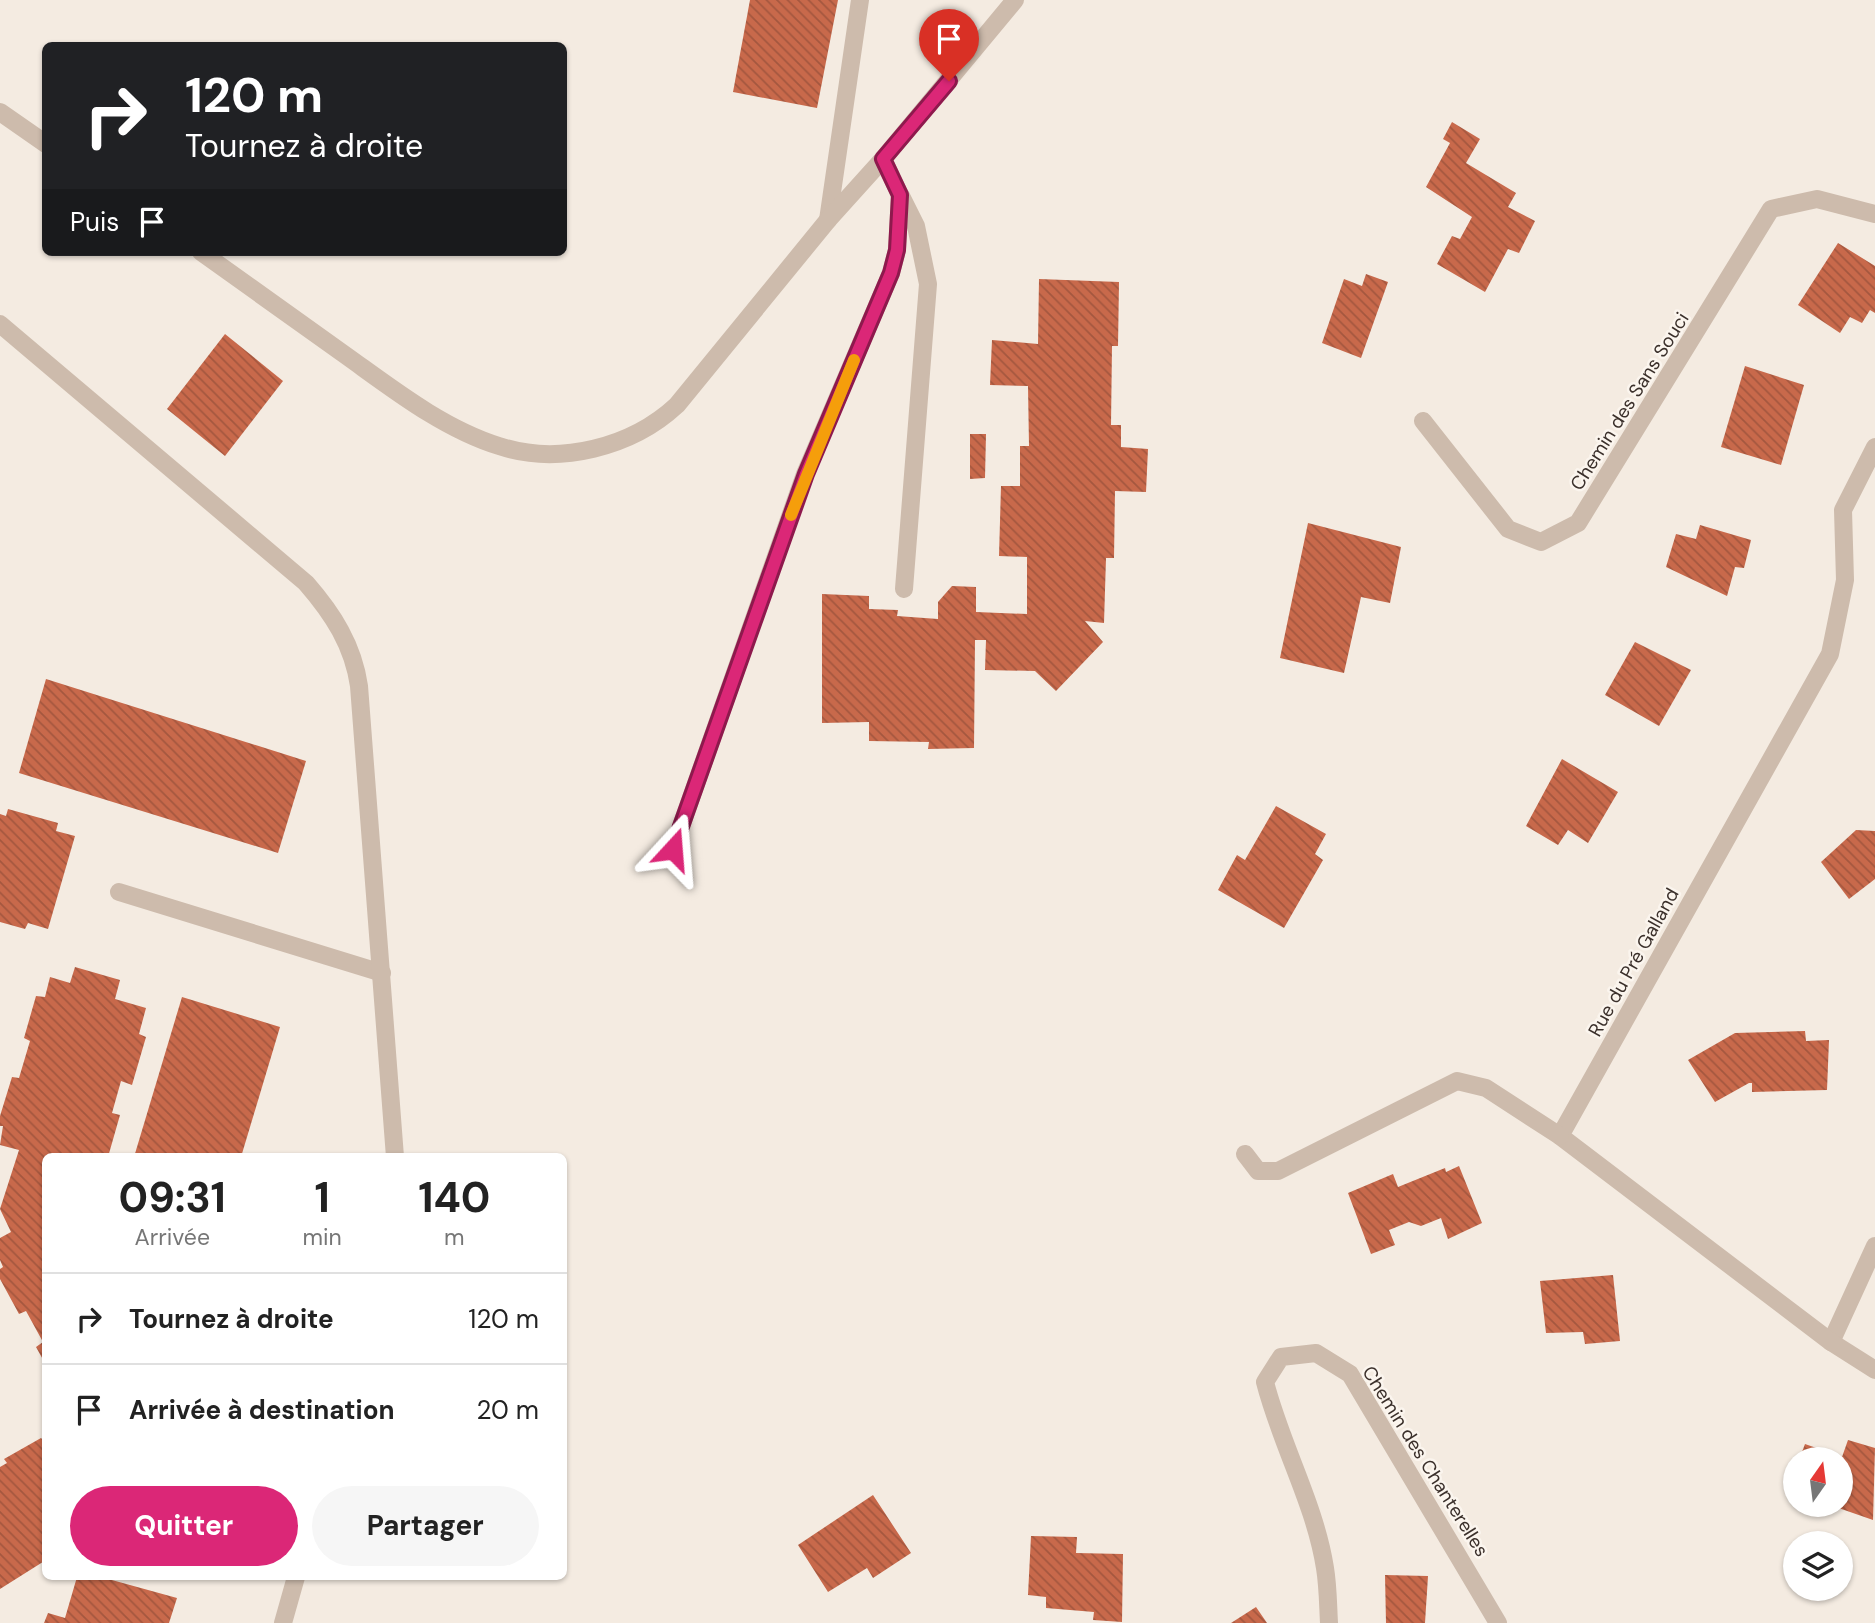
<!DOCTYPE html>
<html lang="fr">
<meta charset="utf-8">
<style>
:root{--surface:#fff;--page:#f6f6f6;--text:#222;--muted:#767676;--line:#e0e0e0;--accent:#db2777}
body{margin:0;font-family:"DM Sans",sans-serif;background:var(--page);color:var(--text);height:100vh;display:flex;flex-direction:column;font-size:26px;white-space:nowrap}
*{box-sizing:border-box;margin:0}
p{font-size:23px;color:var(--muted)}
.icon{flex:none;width:38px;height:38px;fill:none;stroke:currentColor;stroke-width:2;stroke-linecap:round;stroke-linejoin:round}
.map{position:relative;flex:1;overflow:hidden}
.panel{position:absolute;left:42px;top:1153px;width:525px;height:427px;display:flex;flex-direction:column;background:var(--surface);border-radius:10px;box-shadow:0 2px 5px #0004}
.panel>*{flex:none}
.top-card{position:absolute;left:42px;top:42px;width:525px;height:214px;border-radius:10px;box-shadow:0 2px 5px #0004;background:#202124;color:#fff;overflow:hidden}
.needle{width:46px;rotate:14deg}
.tools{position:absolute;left:1783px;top:1447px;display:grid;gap:14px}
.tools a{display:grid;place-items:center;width:70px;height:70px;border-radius:50%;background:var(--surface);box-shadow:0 2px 5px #0004;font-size:35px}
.pin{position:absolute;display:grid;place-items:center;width:60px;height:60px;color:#fff;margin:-72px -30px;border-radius:50% 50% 50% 0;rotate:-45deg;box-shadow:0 0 7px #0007}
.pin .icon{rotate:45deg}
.me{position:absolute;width:77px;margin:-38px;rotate:19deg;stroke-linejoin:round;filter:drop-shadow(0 0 5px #0008)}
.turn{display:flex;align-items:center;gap:24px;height:147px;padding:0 28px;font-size:32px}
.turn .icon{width:91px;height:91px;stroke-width:2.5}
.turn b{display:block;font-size:49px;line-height:60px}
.then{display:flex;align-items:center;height:66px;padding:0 28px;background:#0003;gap:14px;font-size:26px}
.eta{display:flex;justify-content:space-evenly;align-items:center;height:119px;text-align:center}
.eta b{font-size:42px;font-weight:700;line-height:49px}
.action{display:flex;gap:14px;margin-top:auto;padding:14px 28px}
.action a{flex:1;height:80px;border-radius:42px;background:var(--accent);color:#fff;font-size:28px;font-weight:700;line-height:80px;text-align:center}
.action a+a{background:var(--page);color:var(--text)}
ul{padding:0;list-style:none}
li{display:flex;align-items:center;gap:21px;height:91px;padding:0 28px;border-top:2px solid var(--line)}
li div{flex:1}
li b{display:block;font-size:26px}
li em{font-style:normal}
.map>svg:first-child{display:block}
.building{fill:url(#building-back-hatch)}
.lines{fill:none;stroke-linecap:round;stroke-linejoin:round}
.service{stroke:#cdbbac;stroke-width:18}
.minor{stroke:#cdbbac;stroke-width:18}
.route-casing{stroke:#8e194d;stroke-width:18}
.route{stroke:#db2777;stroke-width:12}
.slow{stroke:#f59e0b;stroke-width:12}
.labels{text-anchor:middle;stroke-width:5;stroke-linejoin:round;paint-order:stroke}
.street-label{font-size:19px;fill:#3b302b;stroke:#fbf5ee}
</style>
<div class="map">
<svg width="1875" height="1623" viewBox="0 0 1875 1623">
<defs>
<pattern id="building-back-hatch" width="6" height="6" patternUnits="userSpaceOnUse" patternTransform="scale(1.75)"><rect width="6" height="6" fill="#c8694b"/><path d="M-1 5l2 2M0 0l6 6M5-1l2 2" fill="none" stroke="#a4573f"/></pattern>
</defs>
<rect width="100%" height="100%" fill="#f4ebe1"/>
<g class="building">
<polygon points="750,0 838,0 817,108 733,92"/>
<polygon points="1452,122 1480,139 1466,163 1516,193 1508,207 1535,221 1519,253 1508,249 1485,292 1437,264 1452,236 1460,239 1472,217 1426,187 1450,143 1443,139"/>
<polygon points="1838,243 1875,266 1875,313 1870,310 1862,323 1850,317 1840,333 1798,305"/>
<polygon points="1366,274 1388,282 1361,358 1322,343 1344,279 1362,286"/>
<polygon points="1039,279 1119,282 1118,346 1112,346 1111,425 1121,425 1121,447 1148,449 1146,492 1115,491 1114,558 1106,558 1104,623 1085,621 1103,642 1056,691 1035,671 985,670 986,640 975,640 974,748 928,749 929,742 869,741 869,722 822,723 822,594 869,596 869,609 898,610 897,616 938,619 938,602 952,586 976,587 976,612 1027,614 1027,557 999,556 1001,486 1020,486 1020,446 1029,446 1028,386 990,385 992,340 1038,344"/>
<polygon points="225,334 283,381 225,456 167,409"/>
<polygon points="1745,366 1804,385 1781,465 1721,447"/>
<polygon points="970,434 986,434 985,478 970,479"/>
<polygon points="1308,523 1401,547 1390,603 1361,597 1344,673 1280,658"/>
<polygon points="1700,525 1751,540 1744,568 1735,567 1727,596 1666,567 1676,534 1696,539"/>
<polygon points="1635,642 1691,670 1659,726 1605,695"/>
<polygon points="46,679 306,761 278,853 19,773"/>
<polygon points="1562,759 1618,792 1588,843 1568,830 1558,845 1526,826"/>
<polygon points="1276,806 1326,834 1315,854 1323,860 1284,928 1218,890 1237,855 1245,860"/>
<polygon points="8,809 58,823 56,831 75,836 48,929 28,923 25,929 0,922 0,814 6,816"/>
<polygon points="1856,830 1875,831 1875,879 1849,899 1821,862"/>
<polygon points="75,967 120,980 115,999 146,1008 139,1034 146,1037 132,1085 121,1081 112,1113 120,1115 108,1157 46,1157 46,1365 36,1347 43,1342 26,1311 19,1314 0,1279 0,1269 3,1267 0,1260 0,1238 11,1232 0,1209 19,1150 0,1145 3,1126 0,1126 0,1116 12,1077 19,1078 30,1041 24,1038 36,996 45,997 50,977 70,983"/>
<polygon points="182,997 280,1027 241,1157 134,1157"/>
<polygon points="1805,1031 1806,1041 1829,1040 1827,1090 1752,1092 1752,1083 1749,1083 1715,1102 1688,1060 1735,1033"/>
<polygon points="1459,1166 1482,1223 1448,1239 1441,1218 1421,1226 1409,1222 1389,1230 1395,1245 1371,1254 1348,1193 1393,1174 1398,1187 1445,1168 1446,1172"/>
<polygon points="1613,1275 1620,1341 1585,1344 1583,1332 1546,1333 1540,1281"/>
<polygon points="41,1438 46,1443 46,1560 0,1589 0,1467 7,1463 4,1459"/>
<polygon points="1848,1440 1875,1448 1873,1520 1830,1505 1841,1505 1841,1460 1799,1460 1805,1444 1842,1457"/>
<polygon points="1795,1471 1796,1471 1796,1499 1786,1496"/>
<polygon points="873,1495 911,1553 873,1578 867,1568 828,1592 798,1545"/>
<polygon points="1031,1536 1077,1537 1076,1553 1123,1554 1122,1622 1093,1620 1094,1612 1046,1608 1046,1597 1028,1595"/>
<polygon points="1385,1575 1428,1576 1425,1623 1386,1623"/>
<polygon points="77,1577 101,1577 177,1598 169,1623 44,1623 48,1613 65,1618"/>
<polygon points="1256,1607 1267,1623 1231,1623"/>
</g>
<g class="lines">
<g class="service">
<polyline points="901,196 916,226 928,284 904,589"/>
<polyline points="828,220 860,0"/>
<polyline points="673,849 805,474 891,273 897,250 900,195 883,159"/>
<polyline points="119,892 382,973"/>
<polyline points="1831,1342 1875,1246"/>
</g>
<g class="minor">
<polyline points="0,112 46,144"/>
<path d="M201,252C250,287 299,322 348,357C394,390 444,429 499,446C559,466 632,447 677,405L828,220L883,159L1015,0"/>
<path d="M0,324L306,583C333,614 353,645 359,686L395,1157"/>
<polyline points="1423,421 1508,529 1541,542 1578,523 1771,209 1817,199 1875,214"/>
<polyline points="1875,447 1843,510 1845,580 1830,654 1560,1136 1831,1342 1875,1370"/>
<polyline points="1245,1154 1258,1171 1278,1171 1457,1081 1486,1088 1560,1136"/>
<polyline points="283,1623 296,1577"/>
<path d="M1329,1623C1328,1605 1328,1586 1325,1568C1315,1504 1281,1445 1265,1382L1281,1357L1316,1353L1350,1374L1498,1623"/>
</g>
</g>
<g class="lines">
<defs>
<polyline id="route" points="673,849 806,474 891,273 897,250 900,195 883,159 949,81"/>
</defs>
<use href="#route" class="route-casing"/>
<use href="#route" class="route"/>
<polyline class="slow" points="791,515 854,360"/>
</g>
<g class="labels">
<g class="street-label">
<text transform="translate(1629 401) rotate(-58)" y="7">Chemin des Sans Souci</text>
<text transform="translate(1633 962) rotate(-61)" y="7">Rue du Pré Galland</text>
<text transform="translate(1426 1461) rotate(58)" y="7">Chemin des Chanterelles</text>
</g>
</g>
</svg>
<div class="tools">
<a><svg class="needle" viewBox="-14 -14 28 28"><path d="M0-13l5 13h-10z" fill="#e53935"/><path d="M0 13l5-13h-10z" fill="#767676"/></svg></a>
<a><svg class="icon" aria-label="layers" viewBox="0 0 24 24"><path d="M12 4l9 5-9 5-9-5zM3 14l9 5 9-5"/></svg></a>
</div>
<div class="pin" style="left:949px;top:81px;background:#d93025"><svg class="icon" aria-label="arrive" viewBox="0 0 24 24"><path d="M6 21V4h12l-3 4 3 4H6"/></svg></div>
<svg class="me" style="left:673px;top:849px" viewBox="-20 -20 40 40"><path d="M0-17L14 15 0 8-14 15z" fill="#db2777" stroke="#fff" stroke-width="4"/></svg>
<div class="top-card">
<div class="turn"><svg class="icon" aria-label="right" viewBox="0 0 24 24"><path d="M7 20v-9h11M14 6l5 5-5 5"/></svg><div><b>120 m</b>Tournez à droite</div></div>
<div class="then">Puis<svg class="icon" aria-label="arrive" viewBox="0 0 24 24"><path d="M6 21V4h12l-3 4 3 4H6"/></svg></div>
</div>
<section class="panel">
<div class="eta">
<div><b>09:31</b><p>Arrivée</p></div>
<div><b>1</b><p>min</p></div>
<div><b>140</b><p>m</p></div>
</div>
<ul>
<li><svg class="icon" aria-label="right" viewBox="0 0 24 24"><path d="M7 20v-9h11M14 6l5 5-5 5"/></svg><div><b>Tournez à droite</b></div><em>120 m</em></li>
<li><svg class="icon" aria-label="arrive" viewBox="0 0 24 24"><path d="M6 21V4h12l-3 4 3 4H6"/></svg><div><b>Arrivée à destination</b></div><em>20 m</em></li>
</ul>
<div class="action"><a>Quitter</a><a>Partager</a></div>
</section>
</div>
